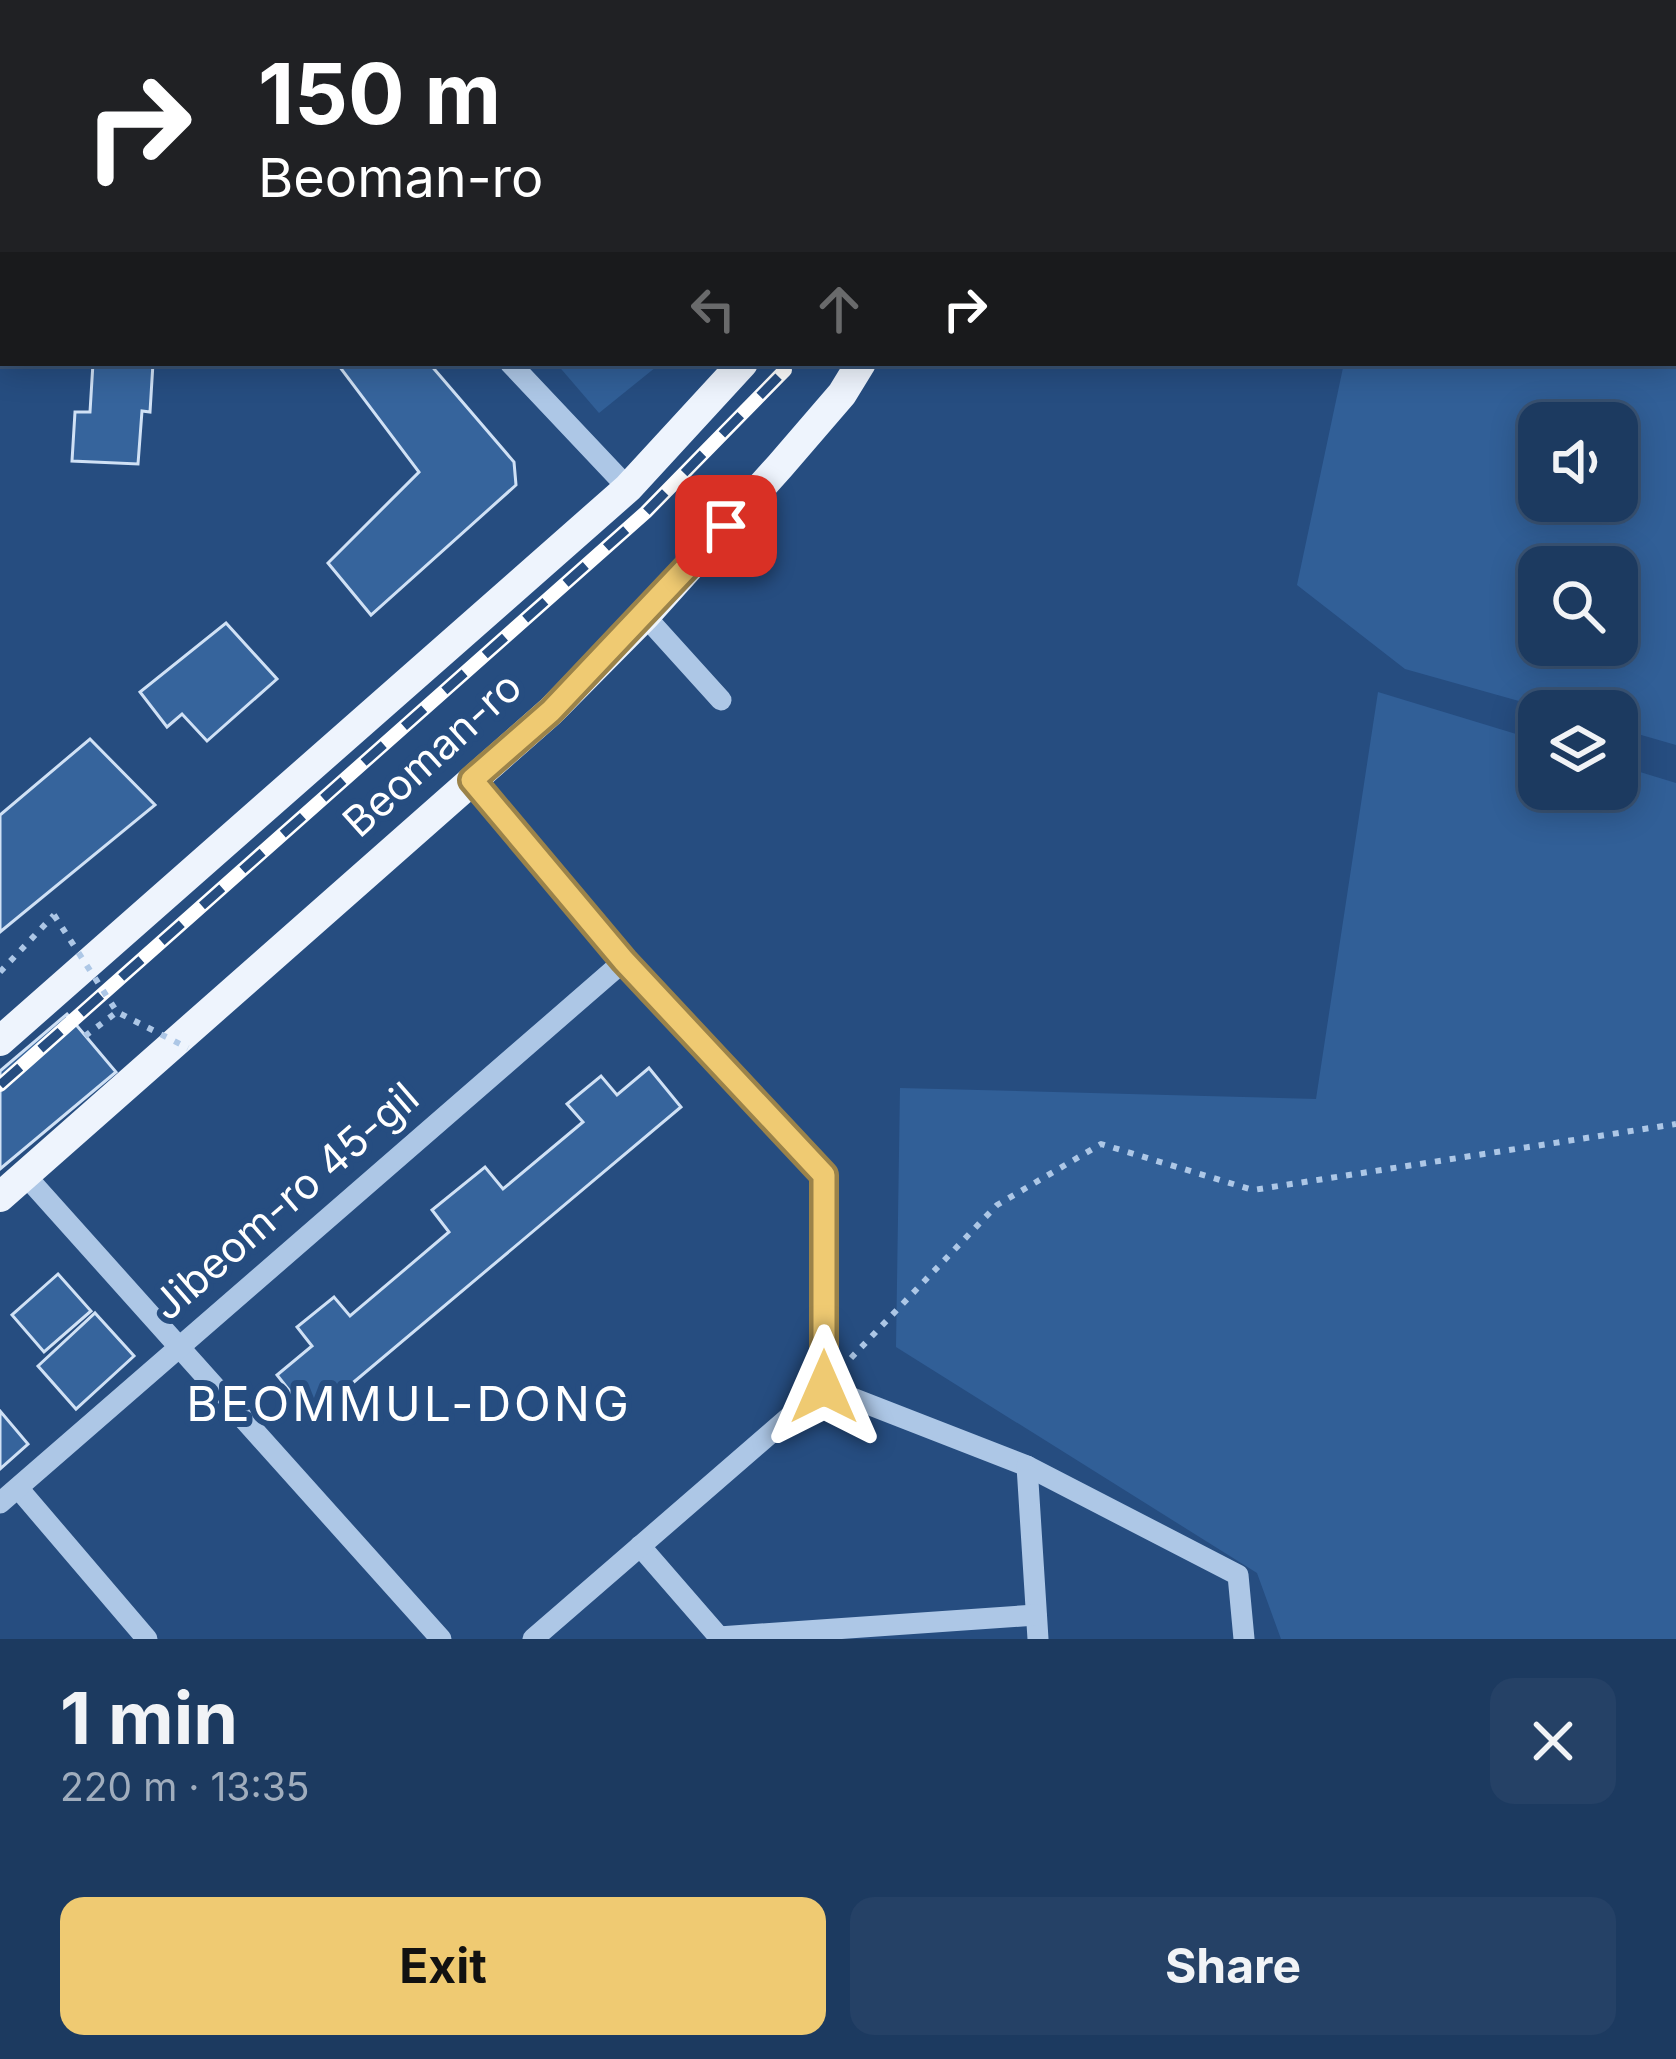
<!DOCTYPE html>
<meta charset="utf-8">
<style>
:root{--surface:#1c3a60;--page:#254166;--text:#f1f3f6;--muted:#a0adbd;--line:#3a5475;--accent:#efca72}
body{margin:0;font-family:Inter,sans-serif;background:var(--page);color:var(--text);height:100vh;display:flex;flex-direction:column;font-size:45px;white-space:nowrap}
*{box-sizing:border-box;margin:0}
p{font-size:39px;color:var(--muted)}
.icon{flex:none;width:66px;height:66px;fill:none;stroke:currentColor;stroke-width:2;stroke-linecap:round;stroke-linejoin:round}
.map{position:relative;height:1639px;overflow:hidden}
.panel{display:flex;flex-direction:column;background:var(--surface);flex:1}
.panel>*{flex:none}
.banner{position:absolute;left:0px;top:0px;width:1677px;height:366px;box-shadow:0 6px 30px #0003,0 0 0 3px var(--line);background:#202124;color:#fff;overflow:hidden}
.fabs{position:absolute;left:1518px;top:402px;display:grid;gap:24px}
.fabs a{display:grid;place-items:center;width:120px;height:120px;border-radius:24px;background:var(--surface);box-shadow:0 6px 30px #0003,0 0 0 3px var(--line);font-size:60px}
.pin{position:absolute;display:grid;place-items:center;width:102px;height:102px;color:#fff;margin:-51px;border-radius:24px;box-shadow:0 6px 18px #0006}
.me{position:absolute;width:132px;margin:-66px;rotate:0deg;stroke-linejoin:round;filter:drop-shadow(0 0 9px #0008)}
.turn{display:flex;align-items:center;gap:42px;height:252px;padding:0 60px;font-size:54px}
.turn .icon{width:156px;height:156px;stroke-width:2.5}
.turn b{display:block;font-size:84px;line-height:102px}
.lanes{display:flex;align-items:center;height:114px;padding:0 60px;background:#0003;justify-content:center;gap:60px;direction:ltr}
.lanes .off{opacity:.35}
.round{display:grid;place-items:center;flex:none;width:126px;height:126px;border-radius:24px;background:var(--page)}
.overview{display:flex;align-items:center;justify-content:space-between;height:204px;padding:0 60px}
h1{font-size:72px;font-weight:700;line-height:90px}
.cta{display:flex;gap:24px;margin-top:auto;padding:24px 60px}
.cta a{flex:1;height:138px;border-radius:24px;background:var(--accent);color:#111;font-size:48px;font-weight:700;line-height:138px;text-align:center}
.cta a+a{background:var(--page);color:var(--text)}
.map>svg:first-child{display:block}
.green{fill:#315f97;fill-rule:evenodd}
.building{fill:#36649c;stroke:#d0e1f5;stroke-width:3}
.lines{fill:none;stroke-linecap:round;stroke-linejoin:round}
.path{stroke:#adc7e6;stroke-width:6;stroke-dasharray:6 9;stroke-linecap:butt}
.minor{stroke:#adc7e6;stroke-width:21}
.major{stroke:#eef4fd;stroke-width:30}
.highway{stroke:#fff;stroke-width:36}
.rail-casing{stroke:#fff;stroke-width:14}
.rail{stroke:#264d80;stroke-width:9;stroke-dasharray:27;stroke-linecap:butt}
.path-bridge{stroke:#adc7e6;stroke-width:6;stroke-dasharray:6 9;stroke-linecap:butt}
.route-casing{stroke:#9b834a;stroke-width:30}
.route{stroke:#efca72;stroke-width:21}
.labels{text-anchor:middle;stroke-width:12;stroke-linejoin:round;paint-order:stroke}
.street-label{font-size:42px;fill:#fff;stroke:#264d80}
.quarter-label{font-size:48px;letter-spacing:3px;fill:#fff;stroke:#264d80}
</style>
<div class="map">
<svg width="1676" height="1639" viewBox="0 0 1676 1639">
<rect width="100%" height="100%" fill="#264d80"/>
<g class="green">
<path d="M1567,0H1676V745L1617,728V711H1555L1405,669L1297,585L1344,363H1674V3H1564ZM1539,423H1617V501H1539ZM1539,567H1617V645H1539Z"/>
<polygon points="556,363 661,363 599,413"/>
<polygon points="1378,692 1539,741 1539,789 1617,789 1617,765 1676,783 1676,1639 1281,1639 1257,1573 896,1347 900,1088 1316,1099"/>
</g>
<g class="building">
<polygon points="93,363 153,363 150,412 142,411 138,464 72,461 75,412 90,412"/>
<polygon points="342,363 429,363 514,462 516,485 371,615 328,563 419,472 339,366"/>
<polygon points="226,623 277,679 207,741 182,714 167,727 140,692"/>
<polygon points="90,739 155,805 0,932 0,815"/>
<polygon points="67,1014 116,1072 0,1169 0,1071"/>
<polygon points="649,1068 681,1107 311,1418 277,1375 312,1346 297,1327 334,1297 350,1316 449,1232 432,1210 485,1167 503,1189 583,1122 567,1104 601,1076 617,1095"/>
<polygon points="58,1274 91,1311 44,1352 12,1315"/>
<polygon points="95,1313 134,1356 76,1409 38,1366"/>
<polygon points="0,1411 28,1444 0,1469"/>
</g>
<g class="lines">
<g class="path">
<polyline points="0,972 54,915"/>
<polyline points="85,1036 117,1012"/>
<polyline points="851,1358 997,1205 1101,1144 1253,1190 1676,1124"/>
</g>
<g class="minor">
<polyline points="509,0 509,3"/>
<polyline points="1229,0 1230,3"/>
<polyline points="561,3 568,0"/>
<polyline points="0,158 3,159"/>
<polyline points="510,363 628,488"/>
<polyline points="645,616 721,700"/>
<polyline points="472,780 624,961 824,1175 824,1387"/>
<polyline points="25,1175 441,1639"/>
<polyline points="824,1387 1027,1466 1238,1575 1244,1639"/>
<polyline points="1027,1466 1038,1639"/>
<polyline points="18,1488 147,1639"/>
<polyline points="0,1503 624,961"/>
<polyline points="640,1546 719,1637 1036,1615"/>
<polyline points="533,1639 824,1387"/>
</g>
<g class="major">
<polyline points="901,3 905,0"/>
<polyline points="0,33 3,33"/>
<polyline points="0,1041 628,488 743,363"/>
<polyline points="0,1197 551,711 645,616 780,466 842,394 861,363"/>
</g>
<g class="highway">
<polyline points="954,3 955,0"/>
<polyline points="1042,3 1043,0"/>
</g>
<defs>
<polyline id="rail" points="0,1085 646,512 785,370"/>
</defs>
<use href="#rail" class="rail-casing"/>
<use href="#rail" class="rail"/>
<polyline class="path-bridge" points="54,915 117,1012 188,1048"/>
</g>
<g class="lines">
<defs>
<polyline id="route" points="726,526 551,711 472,780 624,961 824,1175 824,1387"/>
</defs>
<use href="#route" class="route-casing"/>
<use href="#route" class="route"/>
</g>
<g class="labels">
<g class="street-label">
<text transform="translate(432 754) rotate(-42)" y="15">Beoman-ro</text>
<text transform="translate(285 1201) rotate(-41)" y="15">Jibeom-ro 45-gil</text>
</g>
<g class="quarter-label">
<text x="409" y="1421">BEOMMUL-DONG</text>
</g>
</g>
</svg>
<div class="fabs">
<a><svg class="icon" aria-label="sound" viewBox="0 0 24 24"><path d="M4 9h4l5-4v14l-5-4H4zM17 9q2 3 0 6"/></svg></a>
<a><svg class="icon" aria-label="search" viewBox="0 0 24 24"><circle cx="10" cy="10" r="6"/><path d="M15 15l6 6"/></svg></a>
<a><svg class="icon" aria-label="layers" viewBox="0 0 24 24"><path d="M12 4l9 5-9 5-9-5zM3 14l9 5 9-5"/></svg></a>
</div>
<div class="pin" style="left:726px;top:526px;background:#d93025"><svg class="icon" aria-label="arrive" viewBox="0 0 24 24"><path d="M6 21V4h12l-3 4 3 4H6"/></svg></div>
<svg class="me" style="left:824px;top:1387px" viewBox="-20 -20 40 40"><path d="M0-17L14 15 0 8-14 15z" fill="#efca72" stroke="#fff" stroke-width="4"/></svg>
<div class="banner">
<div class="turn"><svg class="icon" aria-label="right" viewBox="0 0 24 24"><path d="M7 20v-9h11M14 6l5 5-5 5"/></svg><div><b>150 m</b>Beoman-ro</div></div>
<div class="lanes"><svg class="icon off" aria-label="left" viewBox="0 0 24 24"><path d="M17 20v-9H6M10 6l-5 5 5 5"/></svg><svg class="icon off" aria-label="ahead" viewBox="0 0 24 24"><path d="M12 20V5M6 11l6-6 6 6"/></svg><svg class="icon" aria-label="right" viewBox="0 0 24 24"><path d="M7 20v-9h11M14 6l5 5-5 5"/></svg></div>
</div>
</div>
<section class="panel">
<div class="overview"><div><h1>1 min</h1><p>220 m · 13:35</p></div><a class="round"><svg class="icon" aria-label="close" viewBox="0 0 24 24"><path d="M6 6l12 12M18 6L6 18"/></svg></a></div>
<div class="cta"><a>Exit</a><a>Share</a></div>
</section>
